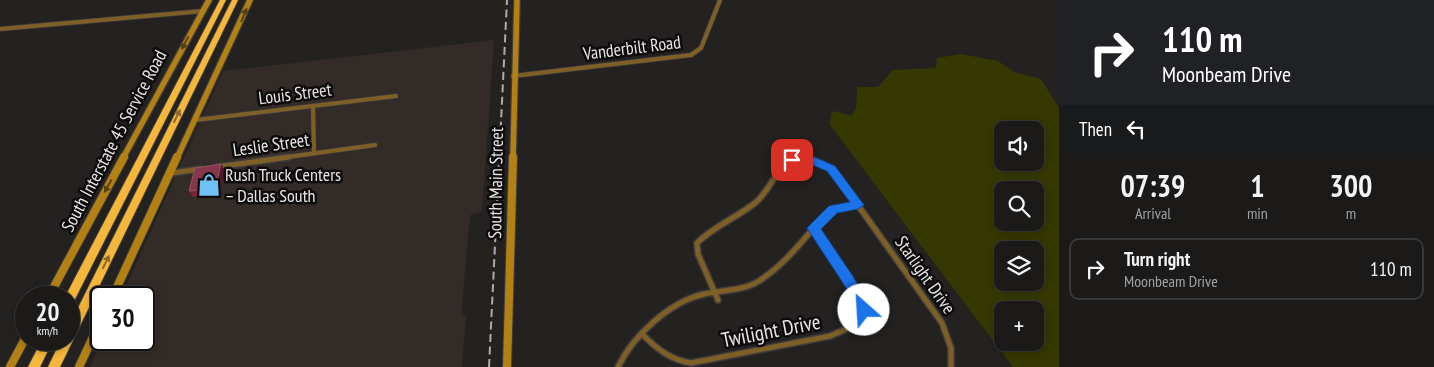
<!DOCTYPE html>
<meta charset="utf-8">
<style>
:root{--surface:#1b1a19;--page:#282726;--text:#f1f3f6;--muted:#a0a1a2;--line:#393838}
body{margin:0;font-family:"PT Sans Narrow",sans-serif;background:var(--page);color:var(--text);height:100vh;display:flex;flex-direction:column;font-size:19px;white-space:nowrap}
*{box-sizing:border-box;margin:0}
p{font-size:16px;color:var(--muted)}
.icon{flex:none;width:28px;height:28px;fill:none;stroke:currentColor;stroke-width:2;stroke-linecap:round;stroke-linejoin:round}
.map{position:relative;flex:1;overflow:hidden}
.drawer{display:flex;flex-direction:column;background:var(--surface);width:375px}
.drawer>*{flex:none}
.banner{background:#202124;color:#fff;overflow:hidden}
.buttons{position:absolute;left:994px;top:121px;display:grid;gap:10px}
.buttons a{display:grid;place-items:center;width:50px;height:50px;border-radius:10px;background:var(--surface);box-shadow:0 2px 8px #0003,0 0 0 1px var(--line);font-size:25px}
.speed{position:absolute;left:15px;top:286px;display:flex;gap:10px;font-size:25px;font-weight:700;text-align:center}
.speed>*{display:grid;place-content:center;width:65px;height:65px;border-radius:50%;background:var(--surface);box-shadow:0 2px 8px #0003,0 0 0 1px var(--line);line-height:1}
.speed small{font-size:12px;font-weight:400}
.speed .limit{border:2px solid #111;border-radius:8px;background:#fff;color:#111}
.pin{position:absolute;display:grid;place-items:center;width:42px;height:42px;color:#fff;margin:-21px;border-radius:10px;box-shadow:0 2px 8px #0006}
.me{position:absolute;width:55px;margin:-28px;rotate:334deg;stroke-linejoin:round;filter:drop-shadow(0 0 4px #0008)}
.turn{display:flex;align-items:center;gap:18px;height:105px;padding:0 20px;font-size:22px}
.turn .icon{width:65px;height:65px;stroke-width:2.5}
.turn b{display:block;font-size:35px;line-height:42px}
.then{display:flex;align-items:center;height:48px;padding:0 20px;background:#0003;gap:10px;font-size:19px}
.eta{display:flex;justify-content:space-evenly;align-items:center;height:85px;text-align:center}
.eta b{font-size:30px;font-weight:700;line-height:35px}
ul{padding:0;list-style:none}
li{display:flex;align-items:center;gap:15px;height:62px;margin:0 10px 8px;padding:0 10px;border:2px solid var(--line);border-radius:10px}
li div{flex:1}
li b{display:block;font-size:19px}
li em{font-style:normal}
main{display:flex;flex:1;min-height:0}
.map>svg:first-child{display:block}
.built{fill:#332b27}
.green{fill:#353800;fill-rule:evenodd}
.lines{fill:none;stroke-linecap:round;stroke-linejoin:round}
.street-far1-casing{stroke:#3f3d3c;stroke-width:5.5}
.street-casing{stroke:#3f3d3c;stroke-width:8}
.secondary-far1-casing{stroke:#3f3d3c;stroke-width:8}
.secondary-casing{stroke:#3f3d3c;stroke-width:10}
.highway-casing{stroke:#3f3d3c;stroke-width:2}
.street-far1{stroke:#7e5f26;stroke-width:4}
.street{stroke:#7e5f26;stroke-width:5}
.secondary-far1{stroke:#b38013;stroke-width:5.5}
.secondary{stroke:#b38013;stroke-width:8}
.highway{fill:#f5b63c;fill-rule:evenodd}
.rail{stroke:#aeacab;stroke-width:2;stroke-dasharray:8 4.5;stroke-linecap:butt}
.wall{fill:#792338}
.shaded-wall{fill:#521a27}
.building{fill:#85384b;stroke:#955363}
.oneway{fill:#58400f}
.oneway2{fill:#8d6926}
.route{fill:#1a73e8;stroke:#114b97}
.labels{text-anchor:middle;stroke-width:5;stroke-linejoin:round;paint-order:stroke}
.street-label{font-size:18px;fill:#e8e6e5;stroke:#0d0b0b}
.poi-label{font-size:18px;fill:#e8e6e5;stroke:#0d0b0b;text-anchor:start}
.near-street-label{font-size:21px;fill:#e8e6e5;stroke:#0d0b0b}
</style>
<main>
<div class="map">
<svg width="1059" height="367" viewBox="0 0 1059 367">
<rect width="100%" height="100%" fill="#242221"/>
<polygon class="built" points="494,40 482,212 470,215 461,315 466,315 462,367 90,367 102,340 144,340 144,298 121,297 223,71"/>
<path class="green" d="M961,54L998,61L1014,72L1041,79L1059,108V367H1013L830,125L831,113L836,111L851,116L856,108L857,87H878L893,70L936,68L937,58ZM1002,130H1035V162H1002ZM1002,190H1035V222H1002ZM1002,250H1035V282H1002ZM1002,310H1035V342H1002Z"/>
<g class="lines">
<defs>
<g id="street-far1">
<polyline points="0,29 203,11"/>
<polyline points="513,76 691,55 701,48 720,0"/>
<polyline points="313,106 314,153"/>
<polyline points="196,120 396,96"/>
<polyline points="280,158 375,145"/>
</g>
<g id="street">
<polyline points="217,167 289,157"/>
<polyline points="172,173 200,169"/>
<path d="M718,300L698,254L697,243C714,226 736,218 755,203C773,189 779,154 808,159C818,161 827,166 835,173L942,323L951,348V367"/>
<path d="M643,335C657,349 671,360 691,363L830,336L863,322L861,303L813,229"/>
<path d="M618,367C633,336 669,302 704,294C722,290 743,291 759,281C786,264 806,236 827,213L833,209L858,205"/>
</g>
<g id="secondary-far1">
<polyline points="123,158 209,0"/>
<polyline points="177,158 250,0"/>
<polyline points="513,158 517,0"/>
</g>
<g id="secondary">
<polyline points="48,298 124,157"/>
<polyline points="112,298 177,157"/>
<polyline points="10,367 26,337"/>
<polyline points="79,367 101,320"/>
<polyline points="507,367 513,157"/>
</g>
<g id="highway">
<polygon points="220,0 226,0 73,303 69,304 69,298 65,297"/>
<polygon points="232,0 238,0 60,367 48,367 61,340 69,340 69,326"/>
<polygon points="42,340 53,340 40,367 28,367"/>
</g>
</defs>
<use href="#street-far1" class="street-far1-casing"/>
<use href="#street" class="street-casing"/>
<use href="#secondary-far1" class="secondary-far1-casing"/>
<use href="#secondary" class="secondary-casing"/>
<use href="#highway" class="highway-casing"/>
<use href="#street-far1" class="street-far1"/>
<use href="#street" class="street"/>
<use href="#secondary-far1" class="secondary-far1"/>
<use href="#secondary" class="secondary"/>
<use href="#highway" class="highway"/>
<polyline class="rail" points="489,367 507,0"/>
</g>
<polygon class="wall" points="221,164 225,171 219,195 193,197 189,191"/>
<polygon class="shaded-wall" points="221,164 225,171 219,195 215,189"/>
<polygon class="building" points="221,164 215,189 189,191 195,168"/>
<defs><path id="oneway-solid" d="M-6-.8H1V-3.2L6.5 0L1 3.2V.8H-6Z" transform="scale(1.25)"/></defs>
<g class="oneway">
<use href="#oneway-solid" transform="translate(244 15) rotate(-67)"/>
<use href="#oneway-solid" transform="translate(185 43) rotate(118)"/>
<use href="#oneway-solid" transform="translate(108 186) rotate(119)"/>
</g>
<g class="oneway2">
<use href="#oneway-solid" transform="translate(177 116) rotate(-64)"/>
<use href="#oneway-solid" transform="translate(106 262) rotate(-64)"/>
</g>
<polygon class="route" points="809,155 835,166 864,205 858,209 837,213 821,229 854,278 868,305 870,310 868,314 864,316 859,314 845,286 807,228 829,206 850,202 827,171 808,163 792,164 787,160 792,156"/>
<defs>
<symbol id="shop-bare" viewBox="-9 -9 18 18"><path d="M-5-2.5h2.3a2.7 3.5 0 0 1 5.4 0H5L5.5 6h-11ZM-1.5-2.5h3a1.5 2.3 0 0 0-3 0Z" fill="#72c1f5" stroke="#0d0b0b" stroke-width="2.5" paint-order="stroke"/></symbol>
</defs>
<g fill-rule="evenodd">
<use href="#shop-bare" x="193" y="169" width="32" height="32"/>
</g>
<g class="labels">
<g class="street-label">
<text transform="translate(632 48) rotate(-7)" y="6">Vanderbilt Road</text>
<text transform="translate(295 94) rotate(-7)" y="6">Louis Street</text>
<text transform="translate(114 141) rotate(-62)" y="6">South Interstate 45 Service Road</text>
<text transform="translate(271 145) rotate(-8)" y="6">Leslie Street</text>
<text transform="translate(496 183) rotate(-89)" y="6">South Main Street</text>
<text transform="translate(925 275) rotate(55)" y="6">Starlight Drive</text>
</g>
<g class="poi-label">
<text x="225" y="181">Rush Truck Centers<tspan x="225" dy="21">– Dallas South</tspan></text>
</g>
<g class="near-street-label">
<text transform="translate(771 331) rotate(-11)" y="7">Twilight Drive</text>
</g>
</g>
</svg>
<div class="buttons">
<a><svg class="icon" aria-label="sound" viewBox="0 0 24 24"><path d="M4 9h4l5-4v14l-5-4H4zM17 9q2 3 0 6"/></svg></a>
<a><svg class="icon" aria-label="search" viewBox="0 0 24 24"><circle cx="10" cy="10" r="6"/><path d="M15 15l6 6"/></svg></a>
<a><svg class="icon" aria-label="layers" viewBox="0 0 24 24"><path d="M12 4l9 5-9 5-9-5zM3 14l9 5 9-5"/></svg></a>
<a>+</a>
</div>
<div class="speed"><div>20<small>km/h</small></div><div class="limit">30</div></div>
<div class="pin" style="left:792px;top:160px;background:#d93025"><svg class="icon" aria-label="arrive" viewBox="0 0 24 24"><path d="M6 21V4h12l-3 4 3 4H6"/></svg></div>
<svg class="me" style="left:864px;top:310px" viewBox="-20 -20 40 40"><circle r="19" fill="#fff"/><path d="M0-13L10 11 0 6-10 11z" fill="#1a73e8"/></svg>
</div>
<section class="drawer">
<div class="banner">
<div class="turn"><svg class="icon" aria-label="right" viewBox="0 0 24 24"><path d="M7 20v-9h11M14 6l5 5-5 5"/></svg><div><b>110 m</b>Moonbeam Drive</div></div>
<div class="then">Then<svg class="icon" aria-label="left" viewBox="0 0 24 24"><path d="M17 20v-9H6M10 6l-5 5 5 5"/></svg></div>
</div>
<div class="eta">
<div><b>07:39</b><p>Arrival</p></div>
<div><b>1</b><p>min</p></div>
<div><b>300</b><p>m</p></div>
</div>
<ul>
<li><svg class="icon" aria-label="right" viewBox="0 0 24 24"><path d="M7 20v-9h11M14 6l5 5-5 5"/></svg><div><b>Turn right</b><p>Moonbeam Drive</p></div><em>110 m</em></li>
</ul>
</section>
</main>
